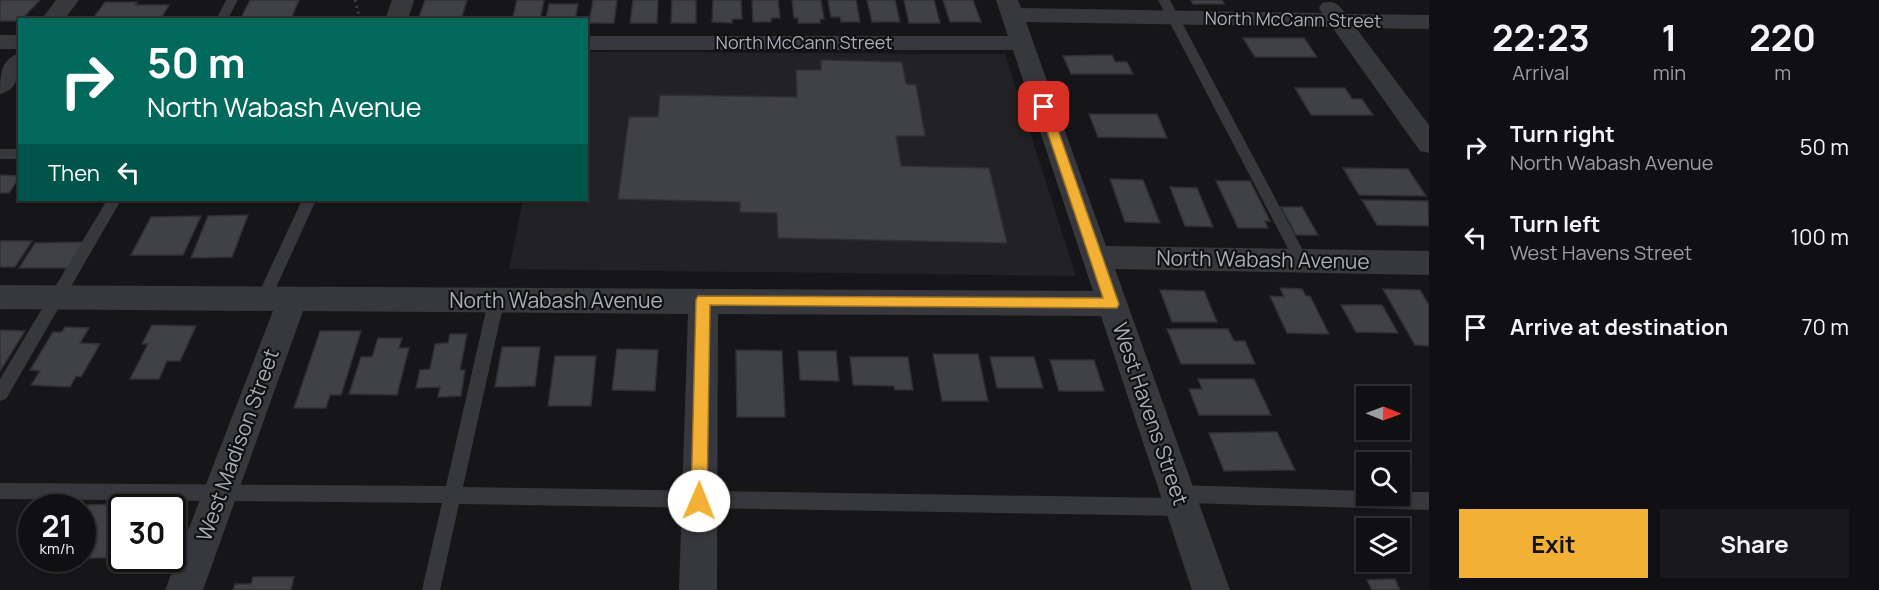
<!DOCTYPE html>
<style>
:root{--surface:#101012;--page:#19191b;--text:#f1f3f6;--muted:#9c9d9f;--line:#303032;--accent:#f2b134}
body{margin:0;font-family:Manrope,sans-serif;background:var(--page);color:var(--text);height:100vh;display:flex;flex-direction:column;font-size:22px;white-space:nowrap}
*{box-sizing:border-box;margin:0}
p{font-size:20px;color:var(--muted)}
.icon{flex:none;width:33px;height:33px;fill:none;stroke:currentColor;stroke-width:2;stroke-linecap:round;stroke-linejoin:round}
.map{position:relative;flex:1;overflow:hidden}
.drawer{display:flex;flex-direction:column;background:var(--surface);width:450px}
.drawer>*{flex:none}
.hud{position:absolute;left:18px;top:18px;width:570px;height:183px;border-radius:0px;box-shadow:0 2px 4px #0004,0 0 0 2px var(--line);background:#00695c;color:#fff;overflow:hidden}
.needle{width:39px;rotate:91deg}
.tools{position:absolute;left:1356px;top:386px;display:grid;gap:12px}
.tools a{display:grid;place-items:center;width:54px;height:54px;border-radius:0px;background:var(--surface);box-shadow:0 2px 4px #0004,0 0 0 2px var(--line);font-size:30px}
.speed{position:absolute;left:18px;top:494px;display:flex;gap:12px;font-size:30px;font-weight:700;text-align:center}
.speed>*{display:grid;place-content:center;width:78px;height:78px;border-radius:50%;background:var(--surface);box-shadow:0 2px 4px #0004,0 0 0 2px var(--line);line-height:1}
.speed small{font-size:15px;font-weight:400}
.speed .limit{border:3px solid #111;border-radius:9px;background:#fff;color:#111}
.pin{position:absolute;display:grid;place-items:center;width:51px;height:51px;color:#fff;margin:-26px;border-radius:12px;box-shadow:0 3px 9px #0006}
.me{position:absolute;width:66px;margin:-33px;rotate:1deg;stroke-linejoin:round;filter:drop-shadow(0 0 4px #0008)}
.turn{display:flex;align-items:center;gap:21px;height:126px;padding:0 30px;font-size:27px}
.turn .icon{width:78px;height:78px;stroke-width:2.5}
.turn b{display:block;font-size:42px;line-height:51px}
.then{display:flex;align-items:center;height:57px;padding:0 30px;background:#0003;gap:12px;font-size:22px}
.eta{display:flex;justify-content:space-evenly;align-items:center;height:102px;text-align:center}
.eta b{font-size:36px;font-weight:700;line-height:42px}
.primary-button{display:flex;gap:12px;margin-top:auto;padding:12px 30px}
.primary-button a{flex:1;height:69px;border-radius:0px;background:var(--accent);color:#111;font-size:24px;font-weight:700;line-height:69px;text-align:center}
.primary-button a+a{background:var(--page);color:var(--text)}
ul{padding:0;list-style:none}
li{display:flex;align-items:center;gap:18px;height:90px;padding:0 30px}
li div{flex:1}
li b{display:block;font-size:22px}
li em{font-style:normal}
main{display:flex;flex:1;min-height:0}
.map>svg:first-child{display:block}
.built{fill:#222225}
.building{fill:#404145;stroke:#303034;stroke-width:1.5}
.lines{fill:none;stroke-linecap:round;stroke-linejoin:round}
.path{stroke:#3d3f44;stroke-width:3;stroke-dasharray:2 4;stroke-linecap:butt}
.lane{fill:#37383d;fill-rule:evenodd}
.street{fill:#37383d;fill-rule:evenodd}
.route{fill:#f2b134;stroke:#9d7322;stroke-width:1.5}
.labels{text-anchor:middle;stroke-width:4.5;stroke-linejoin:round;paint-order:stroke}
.far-street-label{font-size:18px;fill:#a8adb8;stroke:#111113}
.street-label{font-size:21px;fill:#a8adb8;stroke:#111113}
</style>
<main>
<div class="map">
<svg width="1429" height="590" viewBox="0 0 1429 590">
<rect width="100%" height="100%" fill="#161618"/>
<polygon class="built" points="587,52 1005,54 1076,276 509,269 523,200 586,200"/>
<g class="building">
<polygon points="0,0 40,0 20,21 0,21"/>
<polygon points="250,0 299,0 292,17 241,18"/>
<polygon points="425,0 467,0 461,20 418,20"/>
<polygon points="517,0 544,0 540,20 512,20"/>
<polygon points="593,0 617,0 614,23 589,23"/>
<polygon points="633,0 658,0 657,23 630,23"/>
<polygon points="672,0 696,0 696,23 671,23"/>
<polygon points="713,0 741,0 742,19 732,19 732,23 712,22"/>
<polygon points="752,0 778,0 780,18 771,18 771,22 753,22"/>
<polygon points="792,0 821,0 824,19 820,19 820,23 798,23 798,18 794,18"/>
<polygon points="828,0 856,0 860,22 841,22 840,17 831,17"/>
<polygon points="867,0 895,0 900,22 872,22"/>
<polygon points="904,0 934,0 940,23 909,23"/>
<polygon points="943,0 973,0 981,22 950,22"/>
<polygon points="1191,0 1222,0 1224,4 1193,4"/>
<polygon points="105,2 137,2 135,5 169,5 160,20 103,20 105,17 94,17"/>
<polygon points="549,4 578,4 575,20 546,19"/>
<polygon points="1243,38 1304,38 1317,57 1255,57"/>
<polygon points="1112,55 1115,62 1127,62 1133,74 1071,74 1063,56"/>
<polygon points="821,60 902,62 906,84 916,85 925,136 896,136 901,166 989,168 1007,243 778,238 777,213 740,212 740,202 618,199 629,117 658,117 660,95 797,97 796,70 821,70"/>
<polygon points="1295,88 1345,88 1352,99 1362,99 1373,115 1311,115"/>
<polygon points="1089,114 1157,114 1167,138 1098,137"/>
<polygon points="1343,168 1408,169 1426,196 1359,195"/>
<polygon points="0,175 20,176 9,193 0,193"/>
<polygon points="1110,179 1143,180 1160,223 1125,222"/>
<polygon points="1216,181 1250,181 1270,221 1265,221 1268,228 1238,228"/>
<polygon points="1170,187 1197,188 1213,227 1185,226"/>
<polygon points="1362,200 1428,201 1429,226 1377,225"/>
<polygon points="1281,207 1302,207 1318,235 1296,235"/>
<polygon points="248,215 232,257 191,258 208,216"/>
<polygon points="201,216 183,255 131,255 151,217"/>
<polygon points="0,241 32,241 15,267 0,267"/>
<polygon points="84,242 69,268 19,268 35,243"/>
<polygon points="1280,288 1302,289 1306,296 1310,296 1329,334 1287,333 1270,296 1284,297"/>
<polygon points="1383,289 1420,290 1429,305 1429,346 1415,345"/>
<polygon points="1160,290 1204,291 1217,322 1172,322"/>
<polygon points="1341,305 1382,305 1398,333 1356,332"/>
<polygon points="152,325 196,326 180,361 167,361 159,379 130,379 148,344 142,344"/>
<polygon points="65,327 89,328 80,343 100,344 81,377 76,376 70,387 31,385 40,371 30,370 53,332 62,332"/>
<polygon points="1167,329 1228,329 1234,341 1245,341 1255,364 1181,364"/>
<polygon points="0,330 25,331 0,371"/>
<polygon points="320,331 361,331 341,395 330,395 326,408 294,408"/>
<polygon points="450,334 467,334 460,370 465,370 461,396 438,397 440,387 416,388 420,370 430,369 435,344 448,343"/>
<polygon points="378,338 402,338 399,348 409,348 397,395 349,394 361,357 372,357"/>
<polygon points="502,347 540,347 535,386 495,387"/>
<polygon points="617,349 658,350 655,391 612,390"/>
<polygon points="736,350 782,351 785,417 737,417"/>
<polygon points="798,351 836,351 839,381 800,380"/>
<polygon points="933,354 978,354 988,401 942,401"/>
<polygon points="555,356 596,356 591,406 548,406"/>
<polygon points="850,357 908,357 913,390 895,390 894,386 853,385"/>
<polygon points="990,357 1034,357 1043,388 997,388"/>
<polygon points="1050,360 1094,360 1104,391 1059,391"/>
<polygon points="1198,379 1254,379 1271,415 1199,415 1189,389 1202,389"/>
<polygon points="1277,432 1295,470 1224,471 1209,433"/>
<polygon points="130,504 129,507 122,507 122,524 107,558 63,558 82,558 82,516 87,505"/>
<polygon points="253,577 294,577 291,590 233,590 235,584 251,584"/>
<polygon points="1395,579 1400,590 1372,590 1367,580"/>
</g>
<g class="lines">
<polyline class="path" points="355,0 360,20"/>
<g class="lane">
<polygon points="226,0 238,0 227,20 216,20"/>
<polygon points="1158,0 1170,0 1308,260 1306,264 1296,264"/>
<rect x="0" y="149" width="20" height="10"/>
<polygon points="107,200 121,200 6,399 0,401 0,379"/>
<polygon points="302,200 316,200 269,303 264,305 259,303 256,299"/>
<polygon points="496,296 501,298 504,302 463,487 1170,498 1168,494 1171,488 1177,485 1366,491 1366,495 1400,495 1400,492 1429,492 1429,510 1189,503 1191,507 1188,513 1182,516 459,504 440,590 422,590 442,503 0,499 0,483 446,486 488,302 491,298"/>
</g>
<g class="street">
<polygon points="56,0 79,0 64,20 41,20"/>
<polygon points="392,0 414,0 408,20 385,20"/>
<path d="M996,0H1018L1021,8L1322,13L1319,8L1322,3C1335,0 1338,4 1346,14L1429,15V29L1356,28L1429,125V153L1420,151L1332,27L1026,22L1106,246L1429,251V275L1115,269L1230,590H1192L1101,316L718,314L717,590H679L688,314L303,311L203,590H165L273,311L0,309V285L1093,291L1013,50H586V36H1008Z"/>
<rect x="0" y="35" width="20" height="14"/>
<path d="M20,53C20,71 20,89 0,94C0,76 0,59 20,53Z"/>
</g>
</g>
<polygon class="route" points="1044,103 1050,107 1119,304 1117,308 710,305 707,501 705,506 699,508 693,506 691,501 696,300 698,296 1103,298 1039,107"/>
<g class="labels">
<g class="far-street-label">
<text transform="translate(1293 20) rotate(1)" y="6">North McCann Street</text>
<text x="804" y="49">North McCann Street</text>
</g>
<g class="street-label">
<text transform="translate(1263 260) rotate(1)" y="7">North Wabash Avenue</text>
<text x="556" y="308">North Wabash Avenue</text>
<text transform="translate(1150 414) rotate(71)" y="7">West Havens Street</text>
<text transform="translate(238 445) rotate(-70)" y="7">West Madison Street</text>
</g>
</g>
</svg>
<div class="tools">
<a><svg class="needle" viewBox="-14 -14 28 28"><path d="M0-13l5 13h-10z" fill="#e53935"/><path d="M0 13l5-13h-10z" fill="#9c9d9f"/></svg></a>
<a><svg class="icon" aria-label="search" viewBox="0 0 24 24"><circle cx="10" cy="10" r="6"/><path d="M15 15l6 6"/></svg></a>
<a><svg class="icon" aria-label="layers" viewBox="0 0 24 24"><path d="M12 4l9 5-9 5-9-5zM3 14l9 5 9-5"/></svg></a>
</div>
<div class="speed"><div>21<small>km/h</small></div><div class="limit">30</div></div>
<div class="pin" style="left:1044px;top:107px;background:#d93025"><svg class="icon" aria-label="arrive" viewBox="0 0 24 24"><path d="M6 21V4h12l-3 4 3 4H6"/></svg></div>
<svg class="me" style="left:699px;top:501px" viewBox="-20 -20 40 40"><circle r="19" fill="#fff"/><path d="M0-13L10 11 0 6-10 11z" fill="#f2b134"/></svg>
<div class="hud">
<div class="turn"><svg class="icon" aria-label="right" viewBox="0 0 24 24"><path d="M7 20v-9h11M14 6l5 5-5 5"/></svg><div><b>50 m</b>North Wabash Avenue</div></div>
<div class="then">Then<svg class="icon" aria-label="left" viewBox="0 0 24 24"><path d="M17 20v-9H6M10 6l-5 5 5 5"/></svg></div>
</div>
</div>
<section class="drawer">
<div class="eta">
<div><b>22:23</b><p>Arrival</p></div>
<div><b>1</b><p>min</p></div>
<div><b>220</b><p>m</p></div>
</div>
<ul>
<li><svg class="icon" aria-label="right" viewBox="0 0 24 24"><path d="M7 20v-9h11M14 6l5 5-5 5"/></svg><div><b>Turn right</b><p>North Wabash Avenue</p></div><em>50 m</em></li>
<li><svg class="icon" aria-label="left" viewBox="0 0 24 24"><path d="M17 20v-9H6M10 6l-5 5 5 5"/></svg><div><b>Turn left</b><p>West Havens Street</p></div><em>100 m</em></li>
<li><svg class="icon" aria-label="arrive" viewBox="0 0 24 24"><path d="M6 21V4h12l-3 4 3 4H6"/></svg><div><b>Arrive at destination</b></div><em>70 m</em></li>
</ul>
<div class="primary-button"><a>Exit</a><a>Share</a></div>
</section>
</main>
